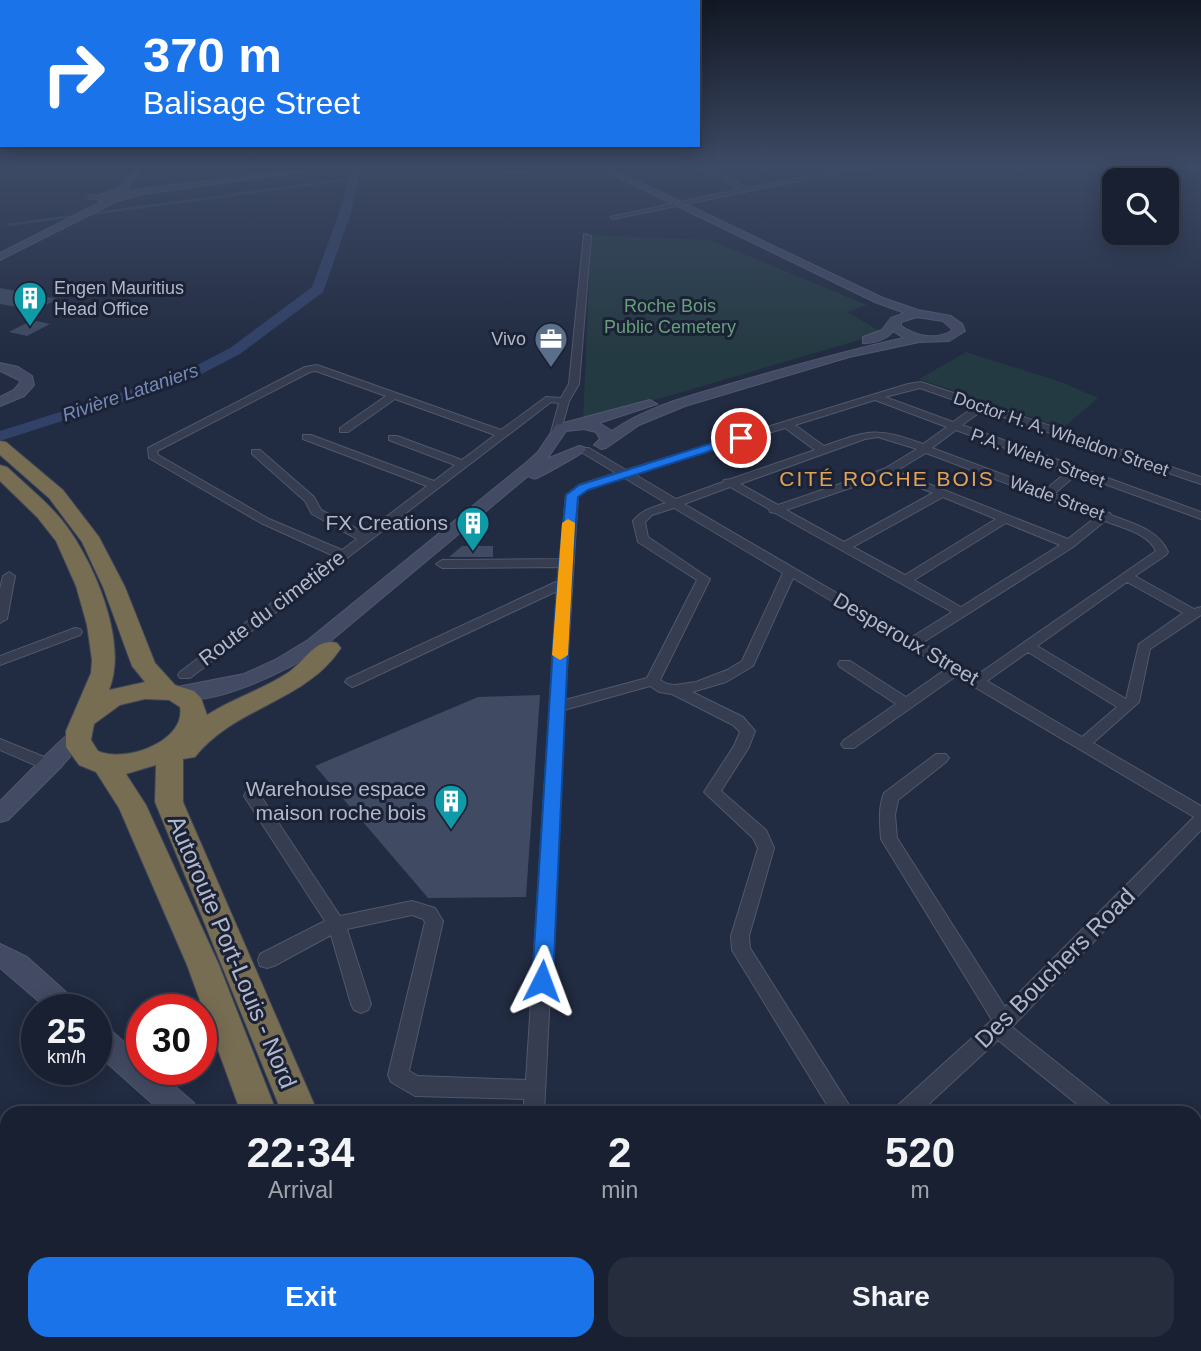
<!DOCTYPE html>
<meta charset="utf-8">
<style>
:root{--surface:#192031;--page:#262d3d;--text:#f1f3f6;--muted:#9fa3ab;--line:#373e4d;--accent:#1a73e8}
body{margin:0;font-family:Arial,sans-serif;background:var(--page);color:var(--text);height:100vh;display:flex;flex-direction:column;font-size:26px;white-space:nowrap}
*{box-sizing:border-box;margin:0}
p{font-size:23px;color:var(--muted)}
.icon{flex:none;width:38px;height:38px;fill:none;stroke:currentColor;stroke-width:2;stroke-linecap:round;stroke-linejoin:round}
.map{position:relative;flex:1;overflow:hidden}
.details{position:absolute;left:0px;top:1106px;width:1202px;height:245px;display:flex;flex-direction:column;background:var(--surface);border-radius:21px 21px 0 0;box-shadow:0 4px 18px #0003,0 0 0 2px var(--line)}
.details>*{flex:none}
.hud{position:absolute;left:0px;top:0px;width:700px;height:147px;box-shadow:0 4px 18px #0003,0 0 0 2px var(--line);background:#1a73e8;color:#fff;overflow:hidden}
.controls{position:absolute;left:1102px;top:168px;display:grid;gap:14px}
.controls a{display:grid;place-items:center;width:77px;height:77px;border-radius:14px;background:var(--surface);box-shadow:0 4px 18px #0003,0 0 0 2px var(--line);font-size:35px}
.speed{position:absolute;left:21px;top:994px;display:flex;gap:14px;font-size:35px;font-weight:700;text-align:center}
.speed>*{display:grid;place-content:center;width:91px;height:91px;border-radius:50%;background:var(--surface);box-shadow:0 4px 18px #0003,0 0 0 2px var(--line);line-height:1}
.speed small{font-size:18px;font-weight:400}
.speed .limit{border:10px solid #d22;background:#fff;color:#111}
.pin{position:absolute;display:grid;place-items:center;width:60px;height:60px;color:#fff;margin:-30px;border:4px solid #fff;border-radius:50%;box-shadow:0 2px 7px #0007}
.me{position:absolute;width:77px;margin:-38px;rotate:3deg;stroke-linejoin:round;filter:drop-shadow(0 0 5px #0008)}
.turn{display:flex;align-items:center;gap:24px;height:147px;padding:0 28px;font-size:32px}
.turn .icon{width:91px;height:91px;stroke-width:2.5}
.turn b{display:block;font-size:49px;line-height:60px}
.eta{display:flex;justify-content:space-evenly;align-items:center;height:119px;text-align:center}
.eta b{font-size:42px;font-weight:800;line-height:49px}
.cta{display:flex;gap:14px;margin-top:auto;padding:14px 28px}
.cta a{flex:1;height:80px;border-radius:21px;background:var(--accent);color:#fff;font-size:28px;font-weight:800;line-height:80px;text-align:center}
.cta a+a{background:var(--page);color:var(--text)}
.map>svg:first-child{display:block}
.green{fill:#243a42}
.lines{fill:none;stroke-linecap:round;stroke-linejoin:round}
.canal{fill:#314168;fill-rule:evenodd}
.river{fill:#314168;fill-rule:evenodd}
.building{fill:#404a63}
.street-casing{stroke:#51586b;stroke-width:2}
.secondary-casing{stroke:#51586b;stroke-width:2}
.highway-casing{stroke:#3e4558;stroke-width:2}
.street{fill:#363d50;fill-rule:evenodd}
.secondary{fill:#434b64;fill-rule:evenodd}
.highway{fill:#776d52;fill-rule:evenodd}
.route{fill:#1a73e8;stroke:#114b97;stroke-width:2}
.slow{fill:#f59e0b}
.labels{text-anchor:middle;stroke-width:6;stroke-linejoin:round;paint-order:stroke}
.far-poi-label{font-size:18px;fill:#b2b8cb;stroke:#1b2235;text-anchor:start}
.far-park-label{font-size:18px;fill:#669f7a;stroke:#1b2235}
.far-street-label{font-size:18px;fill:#b2b8cb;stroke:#1b2235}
.far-water-label{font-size:19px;font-style:italic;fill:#7689b6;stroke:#1b2235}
.far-quarter-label{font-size:21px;letter-spacing:2px;fill:#e0a458;stroke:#1b2235}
.poi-label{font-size:21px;fill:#b2b8cb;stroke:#1b2235;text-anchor:end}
.street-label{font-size:21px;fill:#b2b8cb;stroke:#1b2235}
.near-street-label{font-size:24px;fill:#b2b8cb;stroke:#1b2235}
</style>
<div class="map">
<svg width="1201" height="1351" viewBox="0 0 1201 1351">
<rect width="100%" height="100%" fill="#212b41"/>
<g class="green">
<polygon points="591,235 710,240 867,305 847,312 883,333 583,421"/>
<polygon points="966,352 1061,382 1098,398 1063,428 919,379"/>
</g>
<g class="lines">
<polygon class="canal" points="354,177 356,180 9,226 6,224"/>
<polygon class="river" points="353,165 362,166 351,213 323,292 240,354 190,380 0,441 0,431 180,374 230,348 312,287 339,213"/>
</g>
<g class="building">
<polygon points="0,288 59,299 34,310 0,304"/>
<polygon points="32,320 50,324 27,336 9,332"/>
<polygon points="462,546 493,546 493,557 449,557"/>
<polygon points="540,695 526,897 428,898 315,766 478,697"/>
</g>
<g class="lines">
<defs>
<g id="street">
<polygon points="693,165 700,165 748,188 865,165 876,165 613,219 610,217 741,189"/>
<polygon points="90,195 104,198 101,200 88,198"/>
<path d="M584,234L591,236L579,384L569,401L560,434L551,432L559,403L551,402L190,678H180L178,675L180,672L334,556L261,523L149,458L148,448L305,367L317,365L501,430L546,397L561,398L569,384ZM316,371L386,396L340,428V432H348L395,399L495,435L462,460L397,436H389V440L455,465L434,481L311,435H303V439L427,486L365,533L321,510L314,497L260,450H252V454L305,501L312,514L357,539L342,550L269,519L158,455L157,451L310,372Z"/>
<path d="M921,382L1201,477V484L983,410L962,425L1201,512V519L1077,474L1054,494L1103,512L1110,513L1111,515C1133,524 1158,529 1168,552L1166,555L1135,576L1194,609L1201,607V615L1150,649L1139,702L1093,743L1201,806V830L1012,1027L1111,1106L1114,1113H1088L998,1040L919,1113H894L897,1106L992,1020L881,839C880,823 878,808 884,793L936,754H946L949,758L946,762L898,800L895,815L897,838L1005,1007L1194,817L956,676L854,748H844L841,744L844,740L896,704L840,667L838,664L840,661H850L906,697L946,669L793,578L753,666L726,682L692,692L743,717L755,731L749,747L721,791L766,830L774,848L749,936L750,948L854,1113H832L732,950L731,936L758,848L753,838L704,792L734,746L740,732L733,725L672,694L659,692L650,686L564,710L544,1113H524V1099L415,1096L391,1082L388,1075L425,922L423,919L412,915L347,929L371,1004L368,1010L361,1013L354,1010L351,1004L331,935L274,966L267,968L260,966L258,960L260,954L325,921L244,796L246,792H258L340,916L412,901L435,908L443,921L409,1071L418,1076L526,1080L557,591L357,685L352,687L345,682L347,679L558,581L559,567L442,568L436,564L442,560L560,559L566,495L579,485L616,473L581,452V448H589L626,470L908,384ZM920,388L974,407L953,422L885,397ZM875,400L947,427L923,444C876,427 870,430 824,446L795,425ZM785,428L815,450L731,479L724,480L723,482L676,499L634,474ZM956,430L1068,471L1045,490L932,448ZM878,437L917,449L884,469L778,505L740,484L865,439ZM926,453L1096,517L1068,539L896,471ZM888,475L933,493L844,542L786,510ZM623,477L666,503C653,507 642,510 633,521L638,542L697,580L647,678L565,700L578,496L587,489ZM730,487L769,509L770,512L775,513L952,612L912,637L684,504ZM943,497L996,519L905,575L853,547ZM674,508L783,573L742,661L727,670L696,682L675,685L667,684L660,680L710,579L648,537L645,522L652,515ZM1105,521C1122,528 1148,533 1156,551L977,675L922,643L1073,547ZM1006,523L1060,545L961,607L914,580ZM1127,582L1183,613L1139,644L1126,699L1037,646ZM1028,652L1117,707L1082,737L987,681Z"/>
<polygon points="9,572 15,576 7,619 0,623 0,589 3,576"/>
<polygon points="75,628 80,629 82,632 80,635 0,665 0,656"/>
<polygon points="0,739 54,761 57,765 54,769 49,771 0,750"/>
<polygon points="0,1321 7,1324 7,1344 37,1344 34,1351 3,1351 0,1348"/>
<polygon points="302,1344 326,1344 328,1351 304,1351"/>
<polygon points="436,1344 467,1344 470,1351 439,1351"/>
<polygon points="502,1344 526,1344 525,1351 501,1351"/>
<polygon points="636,1344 664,1344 661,1351 633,1351"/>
</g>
<g id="secondary">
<path d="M137,165H145L126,191L332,165L494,167L592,165L525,172L368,169L308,171L138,195L115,202L0,260V253L103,201L98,200V196C121,187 123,188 137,165Z"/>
<path d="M593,165H603L883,298L918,310L951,316L962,324L965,331L949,341L919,342L849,357L685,406L639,425L606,448L601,449L594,445L600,439L596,432L584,429L566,431L547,459L579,446L584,447L586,450C583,453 544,475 539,477C533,480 533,478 528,476L322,648C288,670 212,709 172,698L169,693L172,688L244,674L275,660L308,640L527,462L538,452L556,425L650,400L657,404L599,423L612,431C649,405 694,395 737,382C793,366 848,350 904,338L893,331C888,339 872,344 863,343V337L882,330L891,318L905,313L875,302ZM917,317L943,321L953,330C937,341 916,336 901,326V322Z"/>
<polygon points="0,363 18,367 32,376 34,385 24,396 0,406 0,397 14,390 21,381 0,371"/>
<path d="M78,727L85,729L88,734L85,739L61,767L8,820L0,822V801C13,789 68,730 78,727Z"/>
<polygon points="0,944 27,957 77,1002 81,1010 49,1010 0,968"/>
<polygon points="96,1023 106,1026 142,1058 142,1069 155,1069 194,1103 198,1113 163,1113 96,1053"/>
</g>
<g id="highway">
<path d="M0,441L6,442L63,490L99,537L125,587L155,663L175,685L194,691L201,698L207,715C233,698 264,689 289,672C305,661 316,637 337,643L341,648C306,702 234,707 195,757L183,759V802L318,1113H282L155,802L156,765L126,774L146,805L219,965L277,1113H241L187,965L119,808L96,772L79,765L66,747V731L91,673L92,660L87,625L76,586L56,541L37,517L0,481V465L7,467C25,484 45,500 61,519C93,558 129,642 109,690L145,682L132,666L103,587L82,542L49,498L0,455ZM145,699L169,700L180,707C186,742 124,763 98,751L91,740L94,724L120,705Z"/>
<polygon points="324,1344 366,1344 369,1351 327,1351"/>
<polygon points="375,1344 417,1344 420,1351 378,1351"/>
</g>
</defs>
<use href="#street" class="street-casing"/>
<use href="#secondary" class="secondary-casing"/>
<use href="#highway" class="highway-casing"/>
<use href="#street" class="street"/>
<use href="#secondary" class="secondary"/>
<use href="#highway" class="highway"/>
</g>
<linearGradient id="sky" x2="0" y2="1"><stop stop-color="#121824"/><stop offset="0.47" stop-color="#3d4a65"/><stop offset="1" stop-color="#3d4a65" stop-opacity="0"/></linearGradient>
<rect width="1201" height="354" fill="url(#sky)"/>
<polygon class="route" points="741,434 745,435 745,440 588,490 578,497 571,583 553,981 550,987 542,990 535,987 532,981 557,583 566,495 579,485"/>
<polygon class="slow" points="568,519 575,523 568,655 560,660 552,655 562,523"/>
<defs>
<symbol id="building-pin" viewBox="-11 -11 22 30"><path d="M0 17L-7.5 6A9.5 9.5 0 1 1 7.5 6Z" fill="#0f9aa8" stroke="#1b2235"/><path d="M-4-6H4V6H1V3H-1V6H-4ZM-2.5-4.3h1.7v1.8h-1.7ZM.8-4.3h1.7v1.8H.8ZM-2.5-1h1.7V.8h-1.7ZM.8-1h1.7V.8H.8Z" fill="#fff"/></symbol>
<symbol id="office-pin" viewBox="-11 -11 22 30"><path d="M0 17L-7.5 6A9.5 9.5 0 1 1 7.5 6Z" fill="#5c6f8a" stroke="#1b2235"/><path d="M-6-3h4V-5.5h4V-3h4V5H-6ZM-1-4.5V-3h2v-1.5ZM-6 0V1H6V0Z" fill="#fff"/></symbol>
</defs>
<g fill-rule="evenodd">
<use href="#building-pin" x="11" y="279" width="38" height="52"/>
<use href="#office-pin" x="532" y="320" width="38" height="52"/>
<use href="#building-pin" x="454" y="504" width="38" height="52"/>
<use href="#building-pin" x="432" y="782" width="38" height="52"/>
</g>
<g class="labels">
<g class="far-poi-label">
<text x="54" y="294">Engen Mauritius<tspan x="54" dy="21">Head Office</tspan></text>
<text x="526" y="345" text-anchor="end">Vivo</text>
</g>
<g class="far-park-label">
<text x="670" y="312">Roche Bois<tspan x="670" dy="21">Public Cemetery</tspan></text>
</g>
<g class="far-street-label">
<text transform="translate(1061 434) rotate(19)" y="6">Doctor H. A. Wheldon Street</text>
<text transform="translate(1038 458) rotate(20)" y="6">P.A. Wiehe Street</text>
<text transform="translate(1057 498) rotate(20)" y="6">Wade Street</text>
</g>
<g class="far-water-label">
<text transform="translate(130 392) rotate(-19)" y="7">Rivière Lataniers</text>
</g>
<g class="far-quarter-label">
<text x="887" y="486">CITÉ ROCHE BOIS</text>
</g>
<g class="poi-label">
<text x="448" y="530">FX Creations</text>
<text x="426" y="796">Warehouse espace<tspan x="426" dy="24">maison roche bois</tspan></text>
</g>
<g class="street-label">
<text transform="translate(272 608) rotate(-37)" y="7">Route du cimetière</text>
<text transform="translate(906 639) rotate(30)" y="7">Desperoux Street</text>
</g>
<g class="near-street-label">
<text transform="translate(232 952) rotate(67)" y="8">Autoroute Port-Louis - Nord</text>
<text transform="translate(1055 968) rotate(-45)" y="8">Des Bouchers Road</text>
</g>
</g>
</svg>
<div class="controls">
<a><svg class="icon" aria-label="search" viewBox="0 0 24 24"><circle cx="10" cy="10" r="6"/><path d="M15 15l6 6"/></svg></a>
</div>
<div class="speed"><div>25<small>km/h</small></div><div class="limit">30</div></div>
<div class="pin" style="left:741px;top:438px;background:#d93025"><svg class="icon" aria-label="arrive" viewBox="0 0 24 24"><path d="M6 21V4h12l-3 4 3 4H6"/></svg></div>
<svg class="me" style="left:542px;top:981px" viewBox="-20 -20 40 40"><path d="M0-17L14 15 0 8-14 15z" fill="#1a73e8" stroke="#fff" stroke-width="4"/></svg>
<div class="hud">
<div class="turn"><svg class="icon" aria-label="right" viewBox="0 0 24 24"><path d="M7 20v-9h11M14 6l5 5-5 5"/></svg><div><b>370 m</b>Balisage Street</div></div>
</div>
<section class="details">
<div class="eta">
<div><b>22:34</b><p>Arrival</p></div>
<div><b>2</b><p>min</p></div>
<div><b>520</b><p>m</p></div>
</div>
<div class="cta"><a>Exit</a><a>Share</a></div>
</section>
</div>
